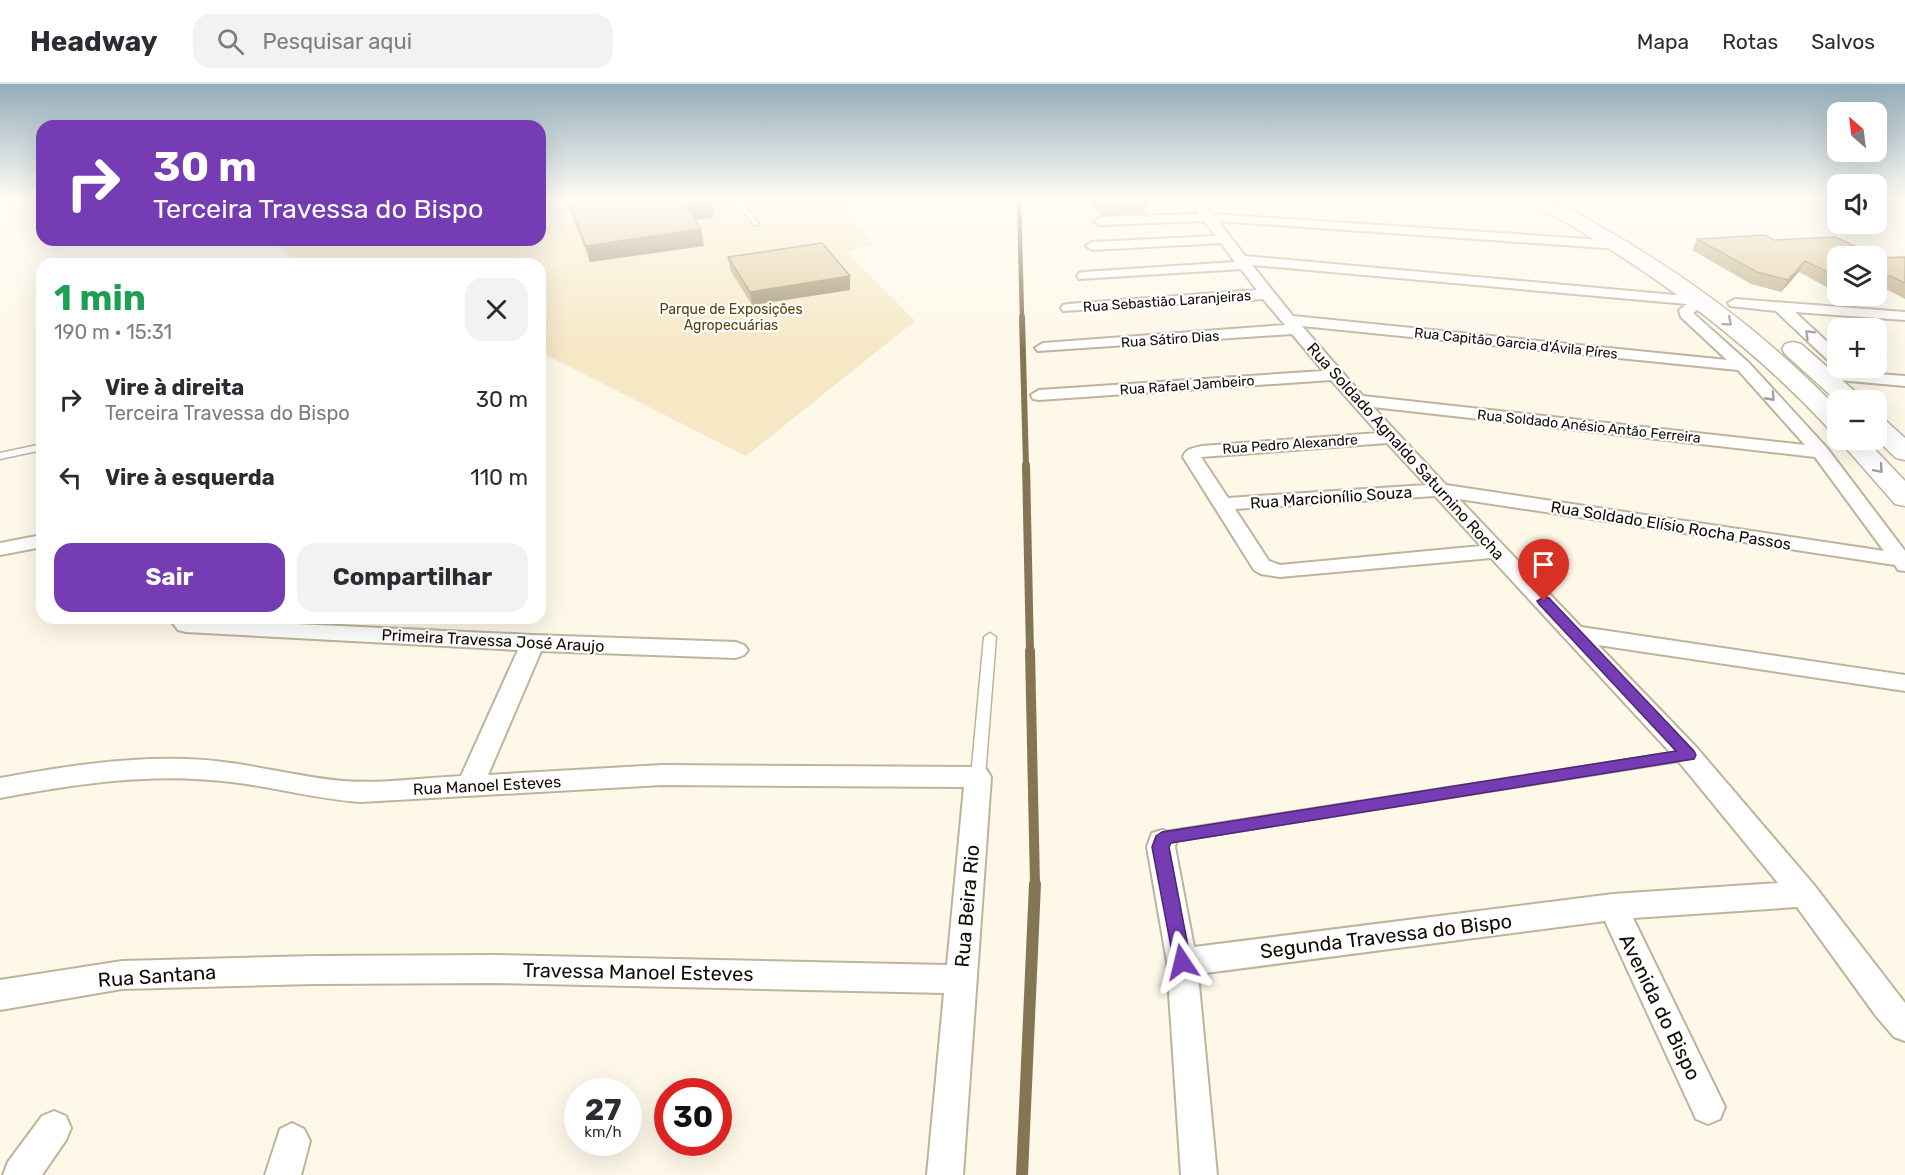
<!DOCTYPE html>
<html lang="pt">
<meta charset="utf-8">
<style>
:root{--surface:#fff;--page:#f2f2f3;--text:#2b2b33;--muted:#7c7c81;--line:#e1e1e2;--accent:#753cb3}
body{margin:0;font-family:Rubik,sans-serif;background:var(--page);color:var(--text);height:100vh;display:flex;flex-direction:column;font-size:22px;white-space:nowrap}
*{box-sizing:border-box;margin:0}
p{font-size:20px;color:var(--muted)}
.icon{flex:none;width:33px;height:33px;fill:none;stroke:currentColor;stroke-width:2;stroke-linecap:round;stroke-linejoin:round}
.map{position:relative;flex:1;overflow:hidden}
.details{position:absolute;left:36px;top:174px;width:510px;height:366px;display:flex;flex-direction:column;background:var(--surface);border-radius:18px;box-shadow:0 6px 24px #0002}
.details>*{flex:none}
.banner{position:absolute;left:36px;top:36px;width:510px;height:126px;border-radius:18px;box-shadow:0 6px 24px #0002;background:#753cb3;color:#fff;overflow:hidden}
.needle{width:39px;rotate:332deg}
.tools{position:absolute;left:1827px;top:18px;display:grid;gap:12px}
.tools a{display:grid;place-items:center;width:60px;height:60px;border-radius:12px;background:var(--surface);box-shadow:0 6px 24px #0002;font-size:30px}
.speed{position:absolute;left:564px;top:994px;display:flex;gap:12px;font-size:30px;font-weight:700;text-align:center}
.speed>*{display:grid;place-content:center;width:78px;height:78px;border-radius:50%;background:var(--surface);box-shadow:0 6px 24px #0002;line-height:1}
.speed small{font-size:15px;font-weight:400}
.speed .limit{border:9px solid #d22;background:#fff;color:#111}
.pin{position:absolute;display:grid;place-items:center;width:51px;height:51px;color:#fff;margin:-62px -26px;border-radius:50% 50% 50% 0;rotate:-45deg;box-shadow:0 0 6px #0007}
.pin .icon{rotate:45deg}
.me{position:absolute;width:66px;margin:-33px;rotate:350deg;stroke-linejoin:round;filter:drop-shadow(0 0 4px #0008)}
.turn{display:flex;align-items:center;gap:21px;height:126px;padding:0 18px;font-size:27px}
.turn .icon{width:78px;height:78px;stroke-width:2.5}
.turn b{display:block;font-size:42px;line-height:51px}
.round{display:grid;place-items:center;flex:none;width:63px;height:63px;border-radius:18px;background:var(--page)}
.headline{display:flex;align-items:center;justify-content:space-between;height:102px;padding:0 18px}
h1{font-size:36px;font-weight:700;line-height:45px;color:#1e9e55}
.action{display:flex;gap:12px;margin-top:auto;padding:12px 18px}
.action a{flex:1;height:69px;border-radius:18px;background:var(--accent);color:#fff;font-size:24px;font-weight:700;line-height:69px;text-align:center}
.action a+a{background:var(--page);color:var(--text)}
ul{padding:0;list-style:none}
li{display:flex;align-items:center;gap:18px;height:78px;padding:0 18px}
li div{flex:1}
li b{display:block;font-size:22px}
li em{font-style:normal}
header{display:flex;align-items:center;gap:36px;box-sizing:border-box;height:84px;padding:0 30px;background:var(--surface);border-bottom:2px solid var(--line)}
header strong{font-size:28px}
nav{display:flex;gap:33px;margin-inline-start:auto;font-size:21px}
.search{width:420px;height:54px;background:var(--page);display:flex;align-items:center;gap:15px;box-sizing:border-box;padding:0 21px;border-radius:18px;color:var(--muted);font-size:22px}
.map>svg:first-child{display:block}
.green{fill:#f6e8c5}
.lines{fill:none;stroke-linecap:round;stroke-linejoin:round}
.stream-far4{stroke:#847654;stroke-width:4.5}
.stream-far3{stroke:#847654;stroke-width:6}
.stream-far2{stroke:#847654;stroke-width:8}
.stream-far1{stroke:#847654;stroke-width:10}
.stream{stroke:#847654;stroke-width:12}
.lane-casing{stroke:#beb49b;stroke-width:3}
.street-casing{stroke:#beb49b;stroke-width:4}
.primary-casing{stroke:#beb49b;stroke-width:3}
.lane{fill:#fff;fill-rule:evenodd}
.street{fill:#fff;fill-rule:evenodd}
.primary{fill:#fff;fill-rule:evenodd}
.wall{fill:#c0af87}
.shaded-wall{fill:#9c8e6e}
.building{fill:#dfcb9d;stroke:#9c8e6e;stroke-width:1.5}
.oneway{stroke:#a09f9b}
.route{fill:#753cb3;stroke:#4c2774;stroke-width:1.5}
.labels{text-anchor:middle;stroke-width:4.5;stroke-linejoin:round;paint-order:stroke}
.far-street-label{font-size:14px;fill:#110e06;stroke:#fff}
.far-park-label{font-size:14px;fill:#574309;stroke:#fff}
.street-label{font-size:16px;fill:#110e06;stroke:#fff}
.near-street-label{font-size:20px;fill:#110e06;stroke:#fff}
</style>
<header>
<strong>Headway</strong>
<div class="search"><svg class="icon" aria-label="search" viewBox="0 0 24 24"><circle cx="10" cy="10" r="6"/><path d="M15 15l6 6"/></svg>Pesquisar aqui</div>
<nav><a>Mapa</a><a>Rotas</a><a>Salvos</a></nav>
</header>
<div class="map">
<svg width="1905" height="1091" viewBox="0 0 1905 1091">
<rect width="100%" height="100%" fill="#fef8e9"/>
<polygon class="green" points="540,115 851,115 844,131 875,161 846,167 915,237 746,372 540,268 540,180 300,180 269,156 540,156"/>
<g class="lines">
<polyline class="stream-far4" points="1019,115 1022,234"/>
<polyline class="stream-far3" points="1022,233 1026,383"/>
<polyline class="stream-far2" points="1026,381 1030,569"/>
<polyline class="stream-far1" points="1030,567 1035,801"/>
<polyline class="stream" points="1022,1091 1035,800"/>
<defs>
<g id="lane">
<polygon points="540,115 559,115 540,119"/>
<polygon points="734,115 740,115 759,140 758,141 754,141"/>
<polygon points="42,360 42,366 0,375 0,369"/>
<polygon points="990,549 996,553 985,693 983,697 978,698 973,697 971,693 984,553"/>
<polygon points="1688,666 1693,667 1695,671 1693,675 1688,676 1171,758 1162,763 1157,761 1155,757 1157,753 1168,747"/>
</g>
<g id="street">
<path d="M1188,115H1200L1212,130L1620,157L1626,161L1620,165L1218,137L1245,172L1708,214L1710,217L1693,229L1749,279L1827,364L1905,467V487L1898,486L1895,481L1459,415L1581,543L1905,591V607L1598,561L1697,664L1814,801L1905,919V957L1894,953L1876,932L1797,823L1633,834L1725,1023L1720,1035L1708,1040L1696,1035L1605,837L1198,890L1217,1091H1181L1167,878L1147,763L1152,749L1162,746L1172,749L1176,757L1175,763L1194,863L1613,810L1778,799L1679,678L1491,474L1280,493L1261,490L1254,486L1183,373C1186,364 1194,364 1202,362L1378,349L1331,296L1039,316L1033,315L1031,311L1039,306L1323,287L1292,250L1038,267L1035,264L1043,259L1285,241L1263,215L1063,227L1061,224L1063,221L1068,220L1257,206L1241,185L1079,195L1077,192L1079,189L1084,188L1235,178L1221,159L1092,166L1086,162L1092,158L1216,152L1204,137L1100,141L1094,137L1100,133L1199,130ZM1252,181L1687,220L1679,226L1681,233L1727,276L1293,232ZM1302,242L1738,286L1805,361L1363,312ZM1373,323L1815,373L1884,467L1446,401ZM1387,359L1426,401L1228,414L1201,373ZM1435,412L1481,462L1280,481L1269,477L1235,425Z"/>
<polygon points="1735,215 1905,228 1905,236 1795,228 1838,268 1838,282 1832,280 1776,227 1730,222 1728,219"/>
<polygon points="1822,286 1905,292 1905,302 1816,294 1814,291"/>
<polygon points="42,451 42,463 0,471 0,459"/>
<path d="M169,534L533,551L736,558L744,561L748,566L744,571L736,574L541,567L488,691L662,681L978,683L987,686L991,693L963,1091H927L944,909L495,899L315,900L122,905L0,926V896L122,877L315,872L495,871L947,881L964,703L662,701L361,718C310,715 261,699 211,696C140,690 70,701 0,714V694C61,683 123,673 185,675C239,676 290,692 343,697C381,700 422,694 461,692L518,566L186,548L178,546Z"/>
<polygon points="54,1027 66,1032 71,1044 66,1056 42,1091 3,1091 8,1078 42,1032"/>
<polygon points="292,1039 304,1045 310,1057 301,1091 265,1091 280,1045"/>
</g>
<g id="primary">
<path d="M1529,115C1557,112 1580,131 1603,144C1689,193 1769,253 1838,325V348L1829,345C1743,252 1642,180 1532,119Z"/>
<polygon points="1793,258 1801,260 1859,311 1862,316 1838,318 1785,270 1782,265 1785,260"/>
<polygon points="1876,333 1885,336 1905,354 1905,376 1896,374 1876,355"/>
<polygon points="1839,356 1866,356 1905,397 1905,422 1895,420"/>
</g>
</defs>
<use href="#lane" class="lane-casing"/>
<use href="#street" class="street-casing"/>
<use href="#primary" class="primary-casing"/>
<use href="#lane" class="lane"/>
<use href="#street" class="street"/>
<use href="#primary" class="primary"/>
</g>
<g class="wall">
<polygon points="566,115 710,115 714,133 695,136 704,162 590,178"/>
<polygon points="1088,115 1145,115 1147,117 1145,129 1101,131"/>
<polygon points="1697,155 1774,156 1838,172 1838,206 1834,207 1799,188 1781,208 1751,200 1692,166"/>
<polygon points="728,173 850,192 850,206 752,221 730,186"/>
<polygon points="1876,173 1879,174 1905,173 1905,215 1884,204 1876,204"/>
</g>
<g class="shaded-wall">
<polygon points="712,117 714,133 689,137 686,121"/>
<polygon points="701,145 704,162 590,178 586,162"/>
<polygon points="1805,177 1799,188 1781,208 1788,196"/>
<polygon points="850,192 850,206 752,221 750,208"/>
</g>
<g class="building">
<polygon points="567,115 710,115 712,117 686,121 701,145 586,162"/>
<polygon points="1099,115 1145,115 1147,117 1102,119"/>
<polygon points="1765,151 1774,156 1835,153 1876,172 1838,172 1838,193 1805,177 1788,196 1757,188 1697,155"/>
<polygon points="822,159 850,192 750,208 728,173"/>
<polygon points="1876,173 1879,174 1905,173 1905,199 1891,192 1876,193"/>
</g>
<defs><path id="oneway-chevron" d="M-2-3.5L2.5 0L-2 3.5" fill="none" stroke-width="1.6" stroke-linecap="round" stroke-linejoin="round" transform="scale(1.5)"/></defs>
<g class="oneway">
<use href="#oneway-chevron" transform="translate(1728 238) rotate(40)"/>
<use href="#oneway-chevron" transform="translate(1809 250) rotate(-136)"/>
<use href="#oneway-chevron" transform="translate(1771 313) rotate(48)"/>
<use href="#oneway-chevron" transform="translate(1879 385) rotate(49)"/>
</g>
<linearGradient id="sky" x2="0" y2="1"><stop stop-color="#93adba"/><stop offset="0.43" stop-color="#fffcf5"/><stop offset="1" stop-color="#fffcf5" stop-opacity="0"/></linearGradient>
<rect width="1905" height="267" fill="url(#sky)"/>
<polygon class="route" points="1544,513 1549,514 1694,667 1696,671 1694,675 1171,759 1169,763 1191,878 1188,884 1182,886 1175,884 1152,763 1156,752 1162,748 1676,667 1539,520 1537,517"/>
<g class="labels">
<g class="far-street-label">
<text transform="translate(1167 217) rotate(-4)" y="5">Rua Sebastião Laranjeiras</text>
<text transform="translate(1170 255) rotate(-4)" y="5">Rua Sátiro Dias</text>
<text transform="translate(1516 259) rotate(6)" y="5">Rua Capitão Garcia d'Ávila Píres</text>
<text transform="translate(1187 301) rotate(-4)" y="5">Rua Rafael Jambeiro</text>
<text transform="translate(1589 342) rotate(6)" y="5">Rua Soldado Anésio Antão Ferreira</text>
<text transform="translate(1290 360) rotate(-4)" y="5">Rua Pedro Alexandre</text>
</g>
<g class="far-park-label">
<text x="731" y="230">Parque de Exposições<tspan x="731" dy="16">Agropecuárias</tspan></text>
</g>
<g class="street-label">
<text transform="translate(1406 367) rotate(48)" y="6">Rua Soldado Agnaldo Saturnino Rocha</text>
<text transform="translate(1331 413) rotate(-4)" y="6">Rua Marcionílio Souza</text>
<text transform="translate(1671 441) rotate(9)" y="6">Rua Soldado Elísio Rocha Passos</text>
<text transform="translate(493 556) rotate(3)" y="6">Primeira Travessa José Araujo</text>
<text transform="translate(487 701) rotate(-3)" y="6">Rua Manoel Esteves</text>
</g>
<g class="near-street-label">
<text transform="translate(967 822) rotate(-85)" y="7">Rua Beira Rio</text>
<text transform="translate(1386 852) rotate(-7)" y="7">Segunda Travessa do Bispo</text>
<text transform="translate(638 888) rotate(1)" y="7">Travessa Manoel Esteves</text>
<text transform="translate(157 892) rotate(-4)" y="7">Rua Santana</text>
<text transform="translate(1660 923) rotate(64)" y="7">Avenida do Bispo</text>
</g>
</g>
</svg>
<div class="tools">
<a><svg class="needle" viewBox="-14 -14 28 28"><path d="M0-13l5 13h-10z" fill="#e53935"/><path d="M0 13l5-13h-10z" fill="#7c7c81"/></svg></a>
<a><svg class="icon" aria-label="sound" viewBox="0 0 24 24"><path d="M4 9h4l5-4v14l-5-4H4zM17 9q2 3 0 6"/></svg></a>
<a><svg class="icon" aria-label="layers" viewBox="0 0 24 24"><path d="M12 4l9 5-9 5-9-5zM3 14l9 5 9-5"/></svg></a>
<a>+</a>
<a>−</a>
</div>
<div class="speed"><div>27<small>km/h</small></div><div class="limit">30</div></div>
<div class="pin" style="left:1544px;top:517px;background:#d93025"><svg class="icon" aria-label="arrive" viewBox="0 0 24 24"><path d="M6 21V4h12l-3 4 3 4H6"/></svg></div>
<svg class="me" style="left:1182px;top:878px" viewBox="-20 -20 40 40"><path d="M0-17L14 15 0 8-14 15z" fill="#753cb3" stroke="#fff" stroke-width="4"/></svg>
<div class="banner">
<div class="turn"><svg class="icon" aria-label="right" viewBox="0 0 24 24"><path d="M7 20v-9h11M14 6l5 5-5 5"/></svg><div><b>30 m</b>Terceira Travessa do Bispo</div></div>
</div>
<section class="details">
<div class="headline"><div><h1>1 min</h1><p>190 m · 15:31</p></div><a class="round"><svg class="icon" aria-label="close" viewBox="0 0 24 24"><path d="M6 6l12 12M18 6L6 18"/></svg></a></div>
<ul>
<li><svg class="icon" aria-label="right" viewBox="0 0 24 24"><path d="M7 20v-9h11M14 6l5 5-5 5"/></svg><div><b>Vire à direita</b><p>Terceira Travessa do Bispo</p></div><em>30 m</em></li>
<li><svg class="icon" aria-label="left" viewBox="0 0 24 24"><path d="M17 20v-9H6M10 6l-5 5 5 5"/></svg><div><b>Vire à esquerda</b></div><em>110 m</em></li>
</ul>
<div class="action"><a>Sair</a><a>Compartilhar</a></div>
</section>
</div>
